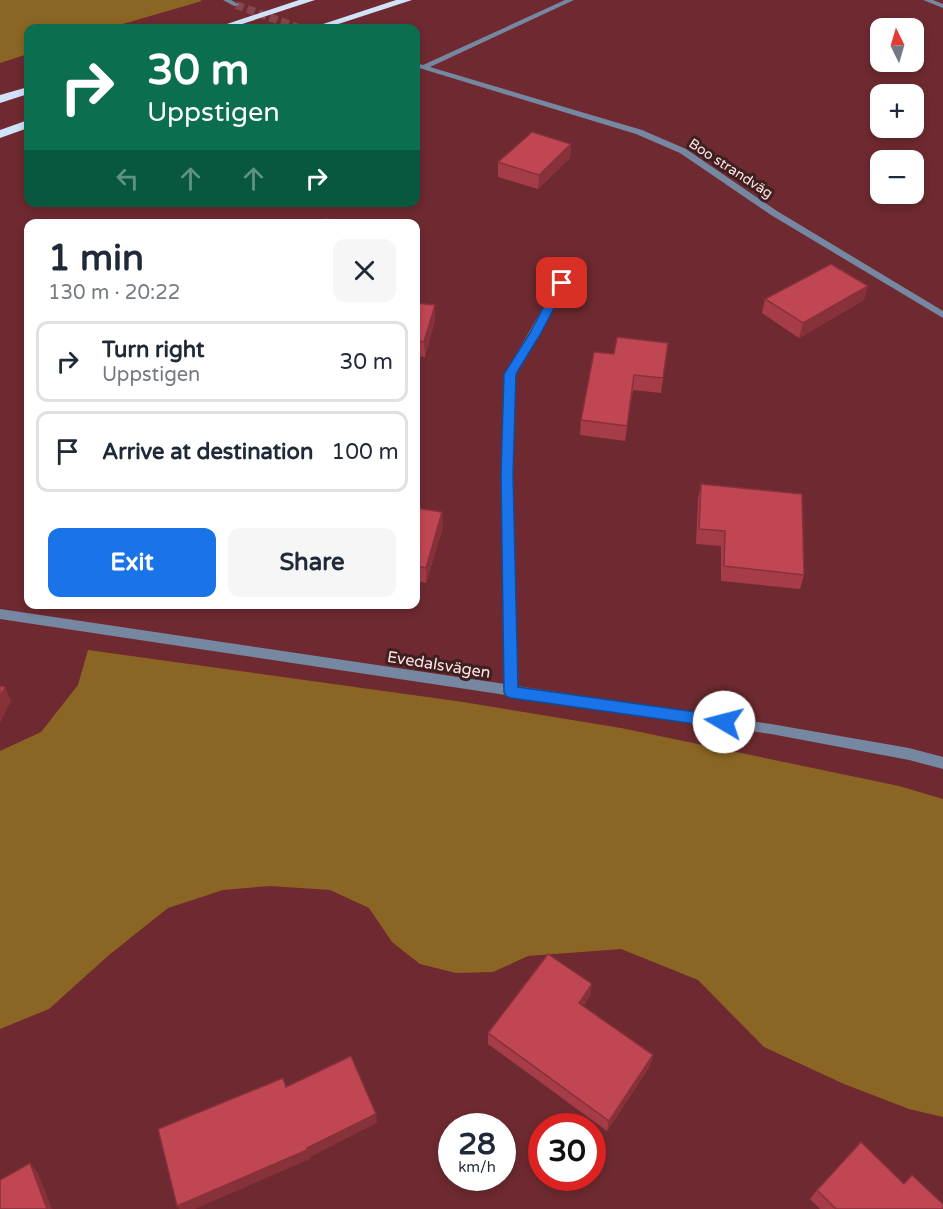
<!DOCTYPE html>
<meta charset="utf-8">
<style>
:root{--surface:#fff;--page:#f6f6f7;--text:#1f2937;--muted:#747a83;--line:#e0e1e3;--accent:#1a73e8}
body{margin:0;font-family:"Varela Round",sans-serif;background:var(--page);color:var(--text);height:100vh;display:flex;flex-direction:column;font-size:22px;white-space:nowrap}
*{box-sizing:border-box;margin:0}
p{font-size:20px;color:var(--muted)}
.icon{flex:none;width:33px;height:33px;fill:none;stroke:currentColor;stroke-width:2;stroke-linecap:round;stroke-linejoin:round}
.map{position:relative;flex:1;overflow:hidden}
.side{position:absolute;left:24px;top:219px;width:396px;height:390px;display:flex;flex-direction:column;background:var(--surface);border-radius:12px;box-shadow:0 3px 9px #0003}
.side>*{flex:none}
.hud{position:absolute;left:24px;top:24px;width:396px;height:183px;border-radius:12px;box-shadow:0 3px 9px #0003;background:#0b6e4f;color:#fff;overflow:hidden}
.needle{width:39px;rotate:355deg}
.fabs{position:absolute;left:870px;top:18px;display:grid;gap:12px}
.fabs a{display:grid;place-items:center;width:54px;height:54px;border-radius:12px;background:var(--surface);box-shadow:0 3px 9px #0003;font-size:30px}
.speed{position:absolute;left:438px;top:1113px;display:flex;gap:12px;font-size:30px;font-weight:700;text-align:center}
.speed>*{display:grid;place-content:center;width:78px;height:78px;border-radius:50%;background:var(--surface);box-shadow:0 3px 9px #0003;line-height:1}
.speed small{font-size:15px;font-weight:400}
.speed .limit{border:9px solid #d22;background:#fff;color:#111}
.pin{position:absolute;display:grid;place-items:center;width:51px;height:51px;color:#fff;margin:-26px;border-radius:12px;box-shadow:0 3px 9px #0006}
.me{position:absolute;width:66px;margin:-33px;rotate:278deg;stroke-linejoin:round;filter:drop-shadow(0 0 4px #0008)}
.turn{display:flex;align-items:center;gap:21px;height:126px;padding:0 24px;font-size:27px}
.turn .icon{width:78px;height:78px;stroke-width:2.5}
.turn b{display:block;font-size:42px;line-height:51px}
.lanes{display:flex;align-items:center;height:57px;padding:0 24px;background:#0003;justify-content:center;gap:30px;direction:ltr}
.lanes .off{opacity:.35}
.round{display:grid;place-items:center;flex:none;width:63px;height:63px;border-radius:12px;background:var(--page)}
.headline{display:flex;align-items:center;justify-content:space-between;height:102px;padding:0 24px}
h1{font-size:36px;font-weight:700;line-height:45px}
.action{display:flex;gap:12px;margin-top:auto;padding:12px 24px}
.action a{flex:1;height:69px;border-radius:12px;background:var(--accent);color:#fff;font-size:24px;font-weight:700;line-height:69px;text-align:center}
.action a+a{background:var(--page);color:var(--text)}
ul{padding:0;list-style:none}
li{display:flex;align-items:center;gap:18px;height:81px;margin:0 12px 9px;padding:0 12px;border:3px solid var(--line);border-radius:12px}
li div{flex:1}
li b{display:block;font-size:22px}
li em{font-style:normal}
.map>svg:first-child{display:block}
.forest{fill:#8b6524}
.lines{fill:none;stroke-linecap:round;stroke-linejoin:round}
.street-tunnel{stroke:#84464b;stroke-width:8;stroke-dasharray:8 4;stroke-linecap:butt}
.street{fill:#7688a1;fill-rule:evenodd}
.highway{fill:#d1e2fb;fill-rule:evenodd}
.wall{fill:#a63c47}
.shaded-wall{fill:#87313a}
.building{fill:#c14653;stroke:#87313a;stroke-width:1.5}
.route{fill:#1a73e8;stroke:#114b97;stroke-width:1.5}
.labels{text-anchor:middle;stroke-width:6;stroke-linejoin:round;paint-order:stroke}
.far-street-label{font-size:14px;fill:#fee3e3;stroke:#3f2021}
.street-label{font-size:16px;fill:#fee3e3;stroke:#3f2021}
</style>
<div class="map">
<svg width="943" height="1209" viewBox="0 0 943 1209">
<rect width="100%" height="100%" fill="#6e2a30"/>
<g class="forest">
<polygon points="0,0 200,0 202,1 109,28 28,28 28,54 0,63"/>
<polygon points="88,650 463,702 621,728 899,786 943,799 943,1117 909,1109 844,1084 764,1047 698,980 621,949 528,956 493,972 456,973 420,964 392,942 369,908 330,890 270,886 223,890 168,908 109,955 49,1009 0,1029 0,751 41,732 78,685"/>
</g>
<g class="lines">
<polyline class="street-tunnel" points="236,5 299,28"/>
<g class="street">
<polygon points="223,0 231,0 240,5 234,6"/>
<polygon points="565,0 574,0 430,67 642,130 686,149 777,211 943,311 943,318 771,215 680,153 636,134 416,67 416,63 423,65"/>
<polygon points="923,0 933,0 943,4 943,8"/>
<polygon points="562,280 567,283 515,374 512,474 517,686 771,724 909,748 943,757 943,769 909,760 771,734 515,696 511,697 506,695 0,619 0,609 505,684 502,474 505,374 557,283"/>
</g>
<g class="highway">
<polygon points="299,0 315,0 230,28 215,28"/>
<polygon points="396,0 412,0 326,28 311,28"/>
<polygon points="28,87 28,94 0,103 0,95"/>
<polygon points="28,120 28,128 0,138 0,130"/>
</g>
</g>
<g class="wall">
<polygon points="571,144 570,158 538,189 498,177 498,162"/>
<polygon points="765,299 864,300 799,338 762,313"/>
<polygon points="416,303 435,305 435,320 425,357 416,356"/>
<polygon points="668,343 661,393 633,390 625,441 580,435 581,420 614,354"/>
<polygon points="701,484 804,575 800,589 721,581 721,546 696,544 698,499"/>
<polygon points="416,508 443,527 426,583 416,581"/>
<polygon points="590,996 583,1006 653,1055 650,1066 607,1131 488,1044 488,1033"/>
<polygon points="904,1184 943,1209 820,1209 810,1199 817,1190"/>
</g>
<g class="shaded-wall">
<polygon points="571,144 570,158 538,189 539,175"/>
<polygon points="868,286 864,300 799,338 803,323"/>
<polygon points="435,305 435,320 425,357 424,342"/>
<polygon points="442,512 443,527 426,583 426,568"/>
<polygon points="5,687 11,701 0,723 0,696"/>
<polygon points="592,984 590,996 577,1014 579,1003"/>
<polygon points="653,1055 650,1066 607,1131 609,1121"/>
<polygon points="376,1114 377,1123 310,1157 310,1159 195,1209 179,1209 177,1206 307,1148"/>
<polygon points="30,1163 38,1173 52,1209 47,1209"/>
</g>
<g class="building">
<polygon points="532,132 571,144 539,175 498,162"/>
<polygon points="326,218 336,224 317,224"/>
<polygon points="831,264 868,286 803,323 765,299"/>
<polygon points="416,303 435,305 424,342 416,341"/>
<polygon points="617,337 668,343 663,378 634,375 627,426 581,420 594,352 614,354"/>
<polygon points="701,484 802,494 804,575 724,566 725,531 699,529"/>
<polygon points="416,508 442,512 426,568 416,566"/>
<polygon points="0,686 5,687 0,696"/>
<polygon points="548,954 592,984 579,1003 653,1055 609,1121 488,1033"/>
<polygon points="351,1056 376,1114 307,1148 307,1150 177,1206 158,1129 283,1078 286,1087"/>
<polygon points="861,1142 904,1184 912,1175 943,1204 943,1209 836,1209 817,1190"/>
<polygon points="30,1163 47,1209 0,1209 0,1180"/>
</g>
<polygon class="route" points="562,280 567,283 541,333 516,374 513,474 518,687 724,716 729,718 731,722 729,727 724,728 511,698 506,696 504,692 501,474 504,374 530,333 556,283"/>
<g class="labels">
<g class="far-street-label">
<text transform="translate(731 168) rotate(33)" y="5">Boo strandväg</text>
</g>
<g class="street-label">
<text transform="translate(439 664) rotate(9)" y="6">Evedalsvägen</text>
</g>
</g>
</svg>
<div class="fabs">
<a><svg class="needle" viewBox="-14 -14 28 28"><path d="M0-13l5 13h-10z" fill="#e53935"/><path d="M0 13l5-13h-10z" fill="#747a83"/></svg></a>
<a>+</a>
<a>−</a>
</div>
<div class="speed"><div>28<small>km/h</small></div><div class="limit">30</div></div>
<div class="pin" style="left:562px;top:283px;background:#d93025"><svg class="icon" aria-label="arrive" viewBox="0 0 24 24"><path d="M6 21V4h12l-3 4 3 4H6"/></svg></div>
<svg class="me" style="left:724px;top:722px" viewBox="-20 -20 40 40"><circle r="19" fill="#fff"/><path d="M0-13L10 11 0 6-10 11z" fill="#1a73e8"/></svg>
<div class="hud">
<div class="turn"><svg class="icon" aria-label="right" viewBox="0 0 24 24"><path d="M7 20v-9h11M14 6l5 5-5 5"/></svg><div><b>30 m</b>Uppstigen</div></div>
<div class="lanes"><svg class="icon off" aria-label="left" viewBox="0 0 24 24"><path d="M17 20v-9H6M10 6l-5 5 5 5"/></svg><svg class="icon off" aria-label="ahead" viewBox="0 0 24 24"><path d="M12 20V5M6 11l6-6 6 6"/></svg><svg class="icon off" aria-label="ahead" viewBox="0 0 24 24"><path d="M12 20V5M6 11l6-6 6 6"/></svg><svg class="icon" aria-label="right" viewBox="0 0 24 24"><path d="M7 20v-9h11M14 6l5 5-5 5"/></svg></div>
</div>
<section class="side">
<div class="headline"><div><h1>1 min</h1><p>130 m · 20:22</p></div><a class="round"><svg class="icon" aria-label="close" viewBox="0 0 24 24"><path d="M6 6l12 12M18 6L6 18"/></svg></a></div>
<ul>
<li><svg class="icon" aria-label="right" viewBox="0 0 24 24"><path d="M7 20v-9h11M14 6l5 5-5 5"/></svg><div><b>Turn right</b><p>Uppstigen</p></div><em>30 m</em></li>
<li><svg class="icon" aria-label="arrive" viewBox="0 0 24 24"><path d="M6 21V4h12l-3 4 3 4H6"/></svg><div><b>Arrive at destination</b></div><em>100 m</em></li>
</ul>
<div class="action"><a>Exit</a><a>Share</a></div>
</section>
</div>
